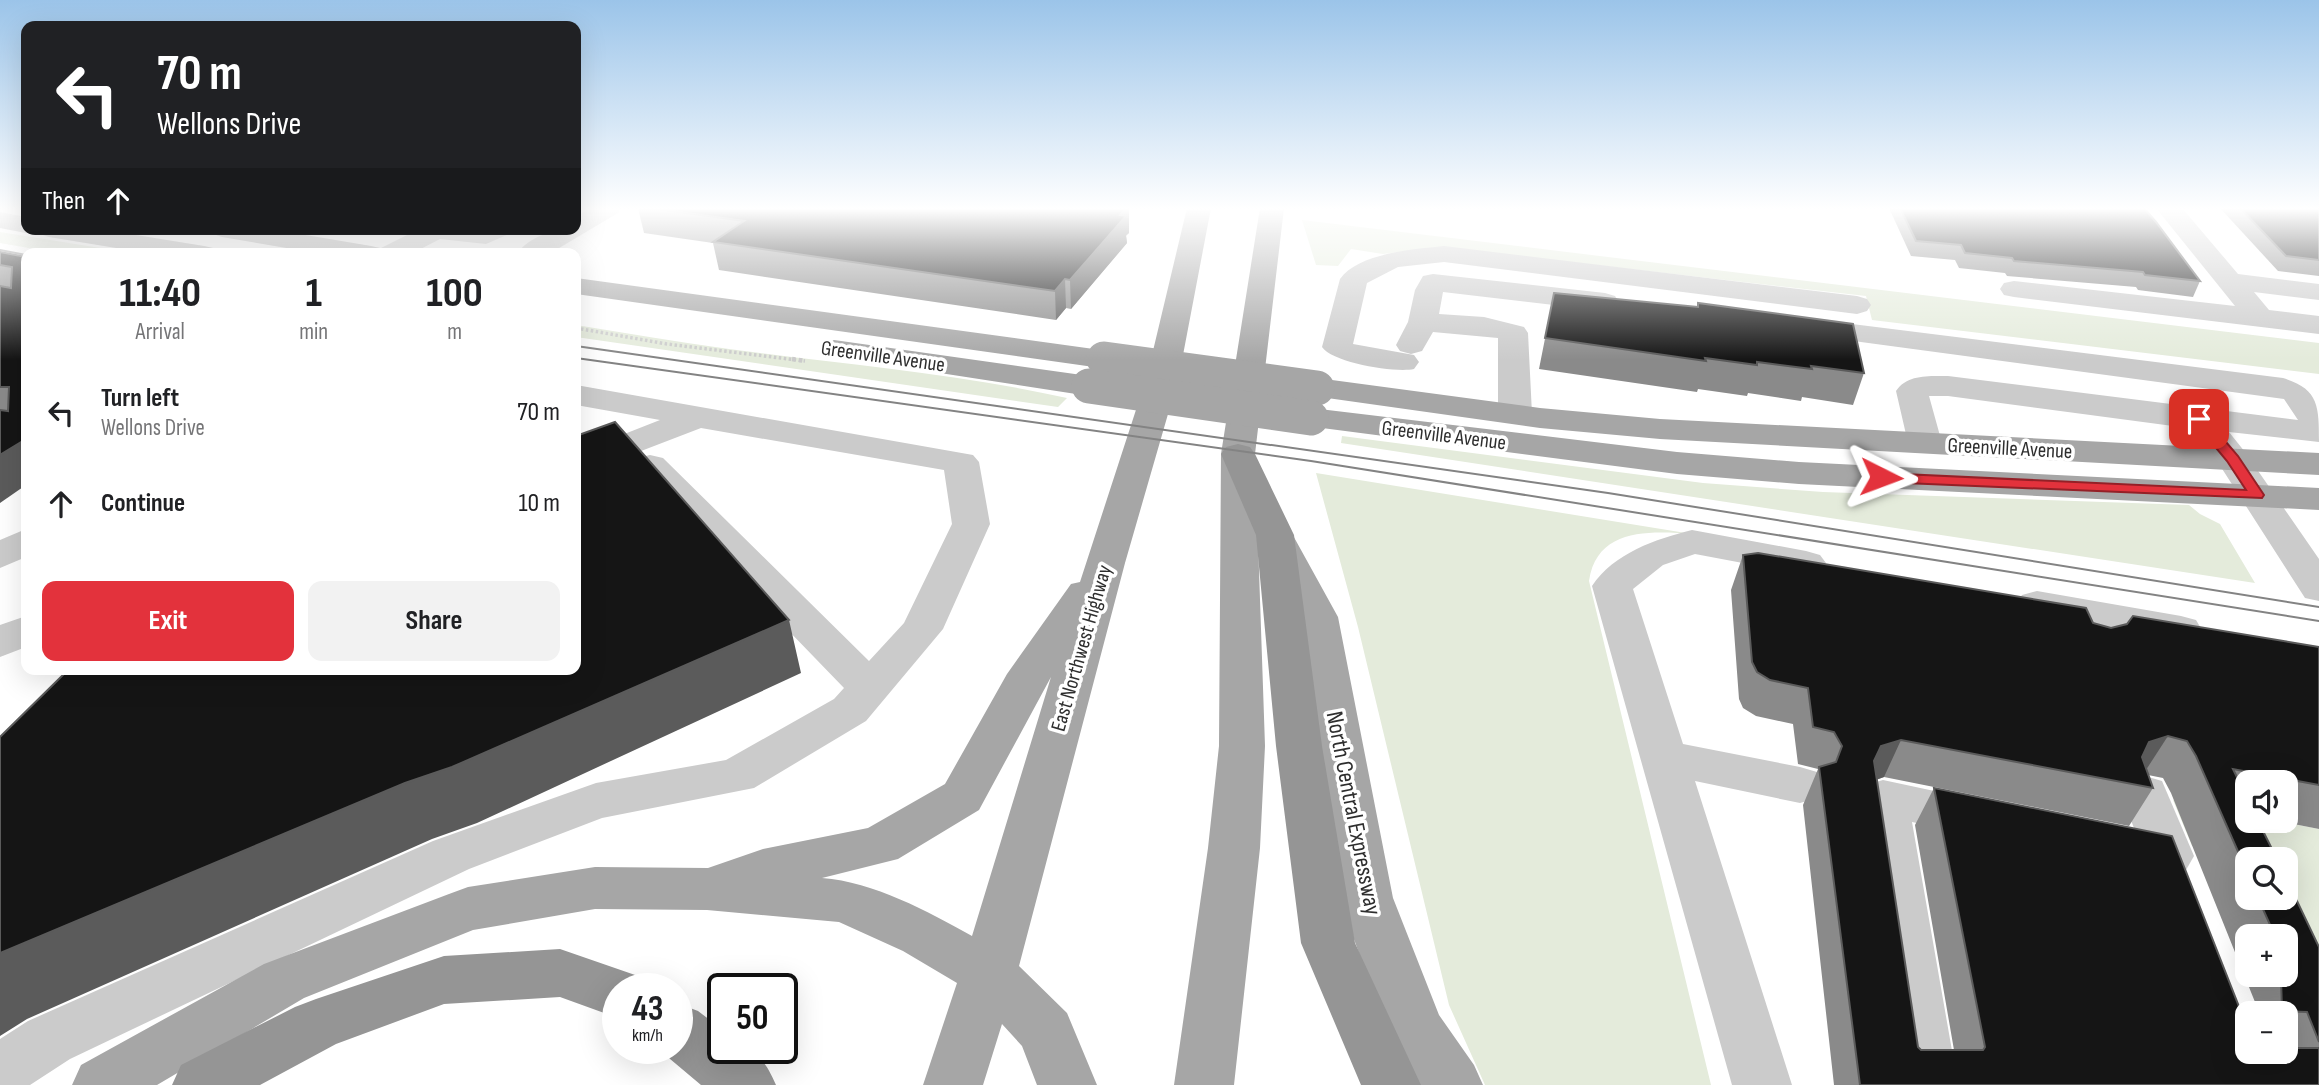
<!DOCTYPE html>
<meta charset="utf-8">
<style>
:root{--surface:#fff;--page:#f2f2f2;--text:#202124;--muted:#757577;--accent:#e3323c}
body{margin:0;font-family:"Sofia Sans Condensed",sans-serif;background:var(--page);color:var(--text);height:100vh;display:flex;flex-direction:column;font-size:26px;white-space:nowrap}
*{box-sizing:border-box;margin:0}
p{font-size:23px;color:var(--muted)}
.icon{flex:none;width:38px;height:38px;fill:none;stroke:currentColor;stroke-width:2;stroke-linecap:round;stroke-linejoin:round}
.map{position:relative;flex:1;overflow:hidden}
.drawer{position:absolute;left:21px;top:248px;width:560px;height:427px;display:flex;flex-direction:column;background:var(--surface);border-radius:14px;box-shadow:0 7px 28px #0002}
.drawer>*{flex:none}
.top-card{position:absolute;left:21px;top:21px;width:560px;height:214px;border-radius:14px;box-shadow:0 7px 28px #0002;background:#202124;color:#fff;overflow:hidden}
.buttons{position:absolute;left:2235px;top:770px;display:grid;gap:14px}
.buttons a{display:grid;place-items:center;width:63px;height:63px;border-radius:14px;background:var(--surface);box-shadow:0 7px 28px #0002;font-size:35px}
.speed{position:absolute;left:602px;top:973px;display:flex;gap:14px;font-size:35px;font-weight:700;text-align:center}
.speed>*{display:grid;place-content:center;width:91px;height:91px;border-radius:50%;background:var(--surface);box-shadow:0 7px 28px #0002;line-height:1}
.speed small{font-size:18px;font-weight:400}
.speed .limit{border:4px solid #111;border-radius:10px;background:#fff;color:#111}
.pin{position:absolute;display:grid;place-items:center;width:60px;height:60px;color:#fff;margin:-30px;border-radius:14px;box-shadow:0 4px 10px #0006}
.me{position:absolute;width:77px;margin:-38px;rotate:93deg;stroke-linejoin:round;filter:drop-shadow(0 0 5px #0008)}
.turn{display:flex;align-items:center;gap:24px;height:147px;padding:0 21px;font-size:32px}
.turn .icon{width:91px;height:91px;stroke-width:2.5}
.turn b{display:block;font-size:49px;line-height:60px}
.then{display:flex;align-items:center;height:66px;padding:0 21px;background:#0003;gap:14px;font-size:26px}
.eta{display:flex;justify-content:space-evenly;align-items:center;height:119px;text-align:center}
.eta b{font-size:42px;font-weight:700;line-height:49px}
.action{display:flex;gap:14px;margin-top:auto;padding:14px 21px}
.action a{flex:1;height:80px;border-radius:14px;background:var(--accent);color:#fff;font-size:28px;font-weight:700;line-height:80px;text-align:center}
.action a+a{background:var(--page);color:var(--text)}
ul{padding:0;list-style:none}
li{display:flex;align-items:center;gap:21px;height:91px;padding:0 21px}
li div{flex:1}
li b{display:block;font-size:26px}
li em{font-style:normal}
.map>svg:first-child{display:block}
.green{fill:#e4ebdb}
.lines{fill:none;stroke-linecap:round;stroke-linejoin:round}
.path-far1{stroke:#cbcbcb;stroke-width:3.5;stroke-dasharray:2.5 2.5;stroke-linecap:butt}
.path{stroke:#cbcbcb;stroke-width:4.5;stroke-dasharray:3.5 3.5;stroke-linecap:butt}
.minor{fill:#cbcbcb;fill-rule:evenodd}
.major{fill:#a6a6a6;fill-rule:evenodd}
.highway{fill:#959595;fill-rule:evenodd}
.tram{stroke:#838383;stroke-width:2}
.major-bridge-far1{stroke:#a6a6a6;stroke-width:28}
.major-bridge{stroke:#a6a6a6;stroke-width:35}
.wall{fill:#8a8a8a;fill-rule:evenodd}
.shaded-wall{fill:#5b5b5b}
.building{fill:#151515;stroke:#5b5b5b;stroke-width:2}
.route{fill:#e3323c;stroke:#942027;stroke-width:2}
.labels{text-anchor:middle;stroke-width:7;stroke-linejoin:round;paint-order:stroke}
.street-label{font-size:21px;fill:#2e2e2e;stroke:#fff}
.near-street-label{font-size:24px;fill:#2e2e2e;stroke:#fff}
</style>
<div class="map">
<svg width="2319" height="1085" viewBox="0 0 2319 1085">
<rect width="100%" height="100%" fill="#fff"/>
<g class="green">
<polygon points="1302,220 2319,343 2319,374 1872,320 1866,296 1439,247 1383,254 1351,249 1338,266 1316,265"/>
<polygon points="0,232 138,254 63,254 0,243"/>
<path d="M576,325C627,333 678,342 729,349C841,364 955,373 1067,398L1058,407L576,337Z"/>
<polygon points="1342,436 1703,483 1823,492 2189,505 2200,514 2220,524 2255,583 1341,443"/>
<path d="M1316,473L1692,534C1649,531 1597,528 1589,581L1711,1085H1485L1449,1005L1358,627Z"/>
<polygon points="2173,800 2247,814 2247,821 2279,821 2319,829 2319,1058 2286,975 2286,859 2247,859 2192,846"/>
</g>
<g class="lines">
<polyline class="path-far1" points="576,328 667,344 805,361"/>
<polyline class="path" points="792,359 805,361"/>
<g class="minor">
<path d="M590,208H621L618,213L549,254H517C529,236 555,229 576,229V217Z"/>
<polygon points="2156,208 2182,208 2238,274 2319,284 2319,300 2254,292 2269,310 2319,316 2319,334 2014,297 2004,295 2000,289 2004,283 2014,281 2235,306"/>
<polygon points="419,229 513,229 509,234 486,244 440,239 411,254 377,254 381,248"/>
<path d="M1444,246L1857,296L1867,299L1871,305L1867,311L1857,314L1444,262L1398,267L1367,283L1353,344L1414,355L1419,362L1414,369C1395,373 1333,363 1322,347L1340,279C1358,253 1415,249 1444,246Z"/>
<polygon points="1433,274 1605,293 1615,296 1619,302 1615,308 1605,311 1443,292 1439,314 1484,317 1524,327 1528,333 1532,414 1527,421 1515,424 1503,421 1498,414 1498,338 1433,332 1422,351 1411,354 1400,351 1396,345 1408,322 1415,290 1423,276"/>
<path d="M1804,318L2283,378C2319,389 2319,406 2319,442L2229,432L2245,452L2319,559V601L2305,598L2219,464L2188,428L1948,396H1929L1942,443L1937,450L1925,453L1913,450L1908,443L1896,391C1907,374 1930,376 1948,376L2298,420L2284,399L1794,333L1789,327L1794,321Z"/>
<polygon points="576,385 973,455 979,462 990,524 943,629 866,721 754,788 602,818 469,869 70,1059 30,1085 0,1085 0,1039 28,1021 433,841 596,783 726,760 834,699 844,688 637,474 632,466 637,458 650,455 663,458 869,661 904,623 952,524 944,470 701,428 576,476 576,453 660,420 576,405"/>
<polygon points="26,529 26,557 0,568 0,540"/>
<path d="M1692,530L1806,551L1820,555L1826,563L1820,571L1806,575L1695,554L1663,565L1633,589L1683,744L1800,767L1817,772L1824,785L1817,798L1800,803L1695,781L1792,1085H1732L1592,586C1614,553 1656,539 1692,530Z"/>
<polygon points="2037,591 2181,616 2196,620 2202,630 2196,640 2181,644 2022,613 2016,604 2022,595"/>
<polygon points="26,616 26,647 0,657 0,625"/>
<polygon points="2145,776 2162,781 2194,856 2186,870 2168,876 2150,870 2121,794 2128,781"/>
<polygon points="1883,780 1995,804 2002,817 1995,830 1977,836 1912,822 1958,1085 1898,1085 1859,798 1866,785"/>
</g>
<g class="major">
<path d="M1187,208H1211L1179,376L1125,563L1019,966L1067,1013L1097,1085H1037L1022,1046L1002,1024L983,1085H923L957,983L903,951L839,922L707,910L595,909L473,930L304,998L157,1085H72L81,1065L264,964L449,894L468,887L595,867L708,868L763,849L868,828L945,784L1007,674L1071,584L1080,582L1147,376ZM1051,677L972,936C927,911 874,882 822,878L898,859L979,810Z"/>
<polygon points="1260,208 1284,208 1255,454 1258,536 1262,530 1276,527 1290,530 1338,617 1393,898 1439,1015 1474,1065 1483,1085 1419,1085 1387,1030 1339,898 1296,617 1258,541 1265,746 1260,848 1234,1085 1174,1085 1208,848 1219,746 1221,454"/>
<polygon points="0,212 26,217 26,229 36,229 26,233 0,228"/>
<polygon points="36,229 99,229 204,246 213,248 217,254 153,254 49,237 40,234"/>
<polygon points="209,229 270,229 371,246 380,248 384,254 322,254 222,237 213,234"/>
<polygon points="576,278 1101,350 1112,352 1116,359 1112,366 1101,368 576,294"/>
<polygon points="834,340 1089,376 1100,379 1105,386 1100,393 1089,396 823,355 819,349 823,343"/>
<polygon points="1317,378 1540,408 1660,419 2319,453 2319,475 1660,439 1540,428 1306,395 1301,388 1306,381"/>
<polygon points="1311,408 1677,452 1799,462 2319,488 2319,510 1799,484 1677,474 1299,425 1294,418 1299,411"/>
</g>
<g class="highway">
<polygon points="1238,444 1250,447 1255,454 1294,535 1322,746 1355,943 1421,1085 1361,1085 1301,943 1276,746 1256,535 1221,454 1226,447"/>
<polygon points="560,949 638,976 644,989 618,989 618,1018 560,997 444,1004 336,1044 260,1085 172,1085 181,1065 295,1007 316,999 444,956"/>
<path d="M677,1003L698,1011L723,1030V1048C755,1048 763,1056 776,1085H701L657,1048H677Z"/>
</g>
<g class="tram">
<polyline points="0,250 26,255"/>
<polyline points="576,346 1608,493 2319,607"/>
<polyline points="576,358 1311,461 2319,621"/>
</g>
<polyline class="major-bridge-far1" points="1101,359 1117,361"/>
<g class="major-bridge">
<polyline points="1104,359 1317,388"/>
<polyline points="1089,386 1311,418"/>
</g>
</g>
<g class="wall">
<polygon points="638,208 1129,208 1129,233 1126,236 1127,243 1071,309 1066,308 1056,320 719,270 713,243 644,233"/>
<polygon points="1889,208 2144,208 2200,281 2193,297 2138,290 2136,287 2007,276 2005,273 1959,268 1955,260 1911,256"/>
<polygon points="2220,208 2319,208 2319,276 2278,271"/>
<polygon points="0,252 26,257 0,503"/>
<polygon points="1554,293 1697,307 1698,303 1864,373 1853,405 1802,397 1801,401 1748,393 1747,396 1698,389 1697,392 1539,369"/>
<path d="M1743,555L2093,623L2111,628L2319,647V829L2279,821H2286V782H2247V898H2286L2319,947V1085H1834L1803,805L1818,769L1798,764L1793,724L1756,716L1743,708L1739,699L1731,590ZM2148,775L2163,778L2171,793L2257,1007L2252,1013H2286V1052H2247L1934,788L1915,825L1954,1050H1921L1918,1047L1876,780L1884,777L2129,826L2153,788ZM2247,936H2286V975H2247Z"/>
</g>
<g class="shaded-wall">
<polygon points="1126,208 1129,208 1129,233 1126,235 1127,243 1071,309 1070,280"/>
<polygon points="1065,279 1066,308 1056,320 1055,291"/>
<polygon points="26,439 26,485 0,503 0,455"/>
<polygon points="789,620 801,673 477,823 432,839 27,1019 0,1036 0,953"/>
<polygon points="2168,736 2144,773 2126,780 2149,742"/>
<polygon points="1901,740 1884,777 1864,784 1856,798 1881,746"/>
</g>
<g class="building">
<polygon points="651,208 1126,208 1120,215 1126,216 1070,280 1065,279 1055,291 713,242 744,221"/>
<polygon points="1900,208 2144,208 2156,222 2200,281 2145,275 2143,272 2014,261 2012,258 1965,253 1961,245 1916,241"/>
<polygon points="2240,208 2319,208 2319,260 2286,256"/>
<polygon points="0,252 26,257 26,439 0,455 0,410 8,411 9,387 0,387 0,286 11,288 12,267 0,265"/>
<polygon points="1554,293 1698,307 1698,303 1853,324 1864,373 1811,366 1812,369 1757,362 1757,365 1705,358 1706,361 1545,338"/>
<polygon points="615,422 789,620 452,767 405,783 0,953 0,737 68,670 576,670 576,436"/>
<polygon points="1758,553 2086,608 2093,623 2111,628 2127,624 2133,616 2319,647 2319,785 2233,769 2247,798 2247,821 2258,821 2277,859 2247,859 2247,872 2196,756 2187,741 2168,736 2149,742 2142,757 2153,788 1901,740 1881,746 1874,761 1918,1047 1921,1050 1983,1050 1985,1047 1934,788 2172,836 2247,1027 2247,1052 2286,1052 2286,1048 2319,1048 2319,1085 1860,1085 1819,767 1836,762 1842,746 1834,732 1813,727 1808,688 1770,680 1757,672 1752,662 1743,555"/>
<polygon points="2286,878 2319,947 2319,1042 2307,1012 2282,1011 2281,977 2289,977 2291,974 2286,960 2286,936 2275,936 2258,898 2286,898"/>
</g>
<linearGradient id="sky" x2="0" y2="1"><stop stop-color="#9bc4e9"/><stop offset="0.58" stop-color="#fff"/><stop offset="1" stop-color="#fff" stop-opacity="0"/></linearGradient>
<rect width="2319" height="360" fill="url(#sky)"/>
<polygon class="route" points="2199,415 2204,416 2238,456 2264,495 2262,498 1881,482 1874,477 1881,473 2246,490 2227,461 2192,419"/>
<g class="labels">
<g class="street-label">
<text transform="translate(883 356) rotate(8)" y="7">Greenville Avenue</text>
<text transform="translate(1444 435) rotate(7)" y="7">Greenville Avenue</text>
<text transform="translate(2010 448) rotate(3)" y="7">Greenville Avenue</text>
<text transform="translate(1081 648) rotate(-74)" y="7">East Northwest Highway</text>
</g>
<g class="near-street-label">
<text transform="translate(1354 813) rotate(79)" y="8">North Central Expressway</text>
</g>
</g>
</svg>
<div class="buttons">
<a><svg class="icon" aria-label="sound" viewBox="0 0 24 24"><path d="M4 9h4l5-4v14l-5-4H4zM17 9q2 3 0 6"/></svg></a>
<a><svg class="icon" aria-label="search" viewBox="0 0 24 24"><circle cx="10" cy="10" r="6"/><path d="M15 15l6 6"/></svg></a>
<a>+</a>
<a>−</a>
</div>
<div class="speed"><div>43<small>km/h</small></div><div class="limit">50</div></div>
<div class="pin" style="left:2199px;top:419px;background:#d93025"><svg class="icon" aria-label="arrive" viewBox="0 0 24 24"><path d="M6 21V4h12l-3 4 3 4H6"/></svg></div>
<svg class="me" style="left:1881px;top:477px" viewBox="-20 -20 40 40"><path d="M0-17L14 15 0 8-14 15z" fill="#e3323c" stroke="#fff" stroke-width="4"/></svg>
<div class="top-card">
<div class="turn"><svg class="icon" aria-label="left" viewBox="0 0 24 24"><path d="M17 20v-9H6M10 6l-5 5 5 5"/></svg><div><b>70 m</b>Wellons Drive</div></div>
<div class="then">Then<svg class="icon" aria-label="ahead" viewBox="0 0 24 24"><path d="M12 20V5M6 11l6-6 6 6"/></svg></div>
</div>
<section class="drawer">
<div class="eta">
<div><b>11:40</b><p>Arrival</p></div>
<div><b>1</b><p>min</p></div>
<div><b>100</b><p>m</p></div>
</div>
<ul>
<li><svg class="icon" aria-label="left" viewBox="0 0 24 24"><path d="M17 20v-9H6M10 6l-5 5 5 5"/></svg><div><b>Turn left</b><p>Wellons Drive</p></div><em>70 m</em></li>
<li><svg class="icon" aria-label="ahead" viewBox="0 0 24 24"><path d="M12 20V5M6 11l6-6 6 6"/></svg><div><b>Continue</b></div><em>10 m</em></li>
</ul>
<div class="action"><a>Exit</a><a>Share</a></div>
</section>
</div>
